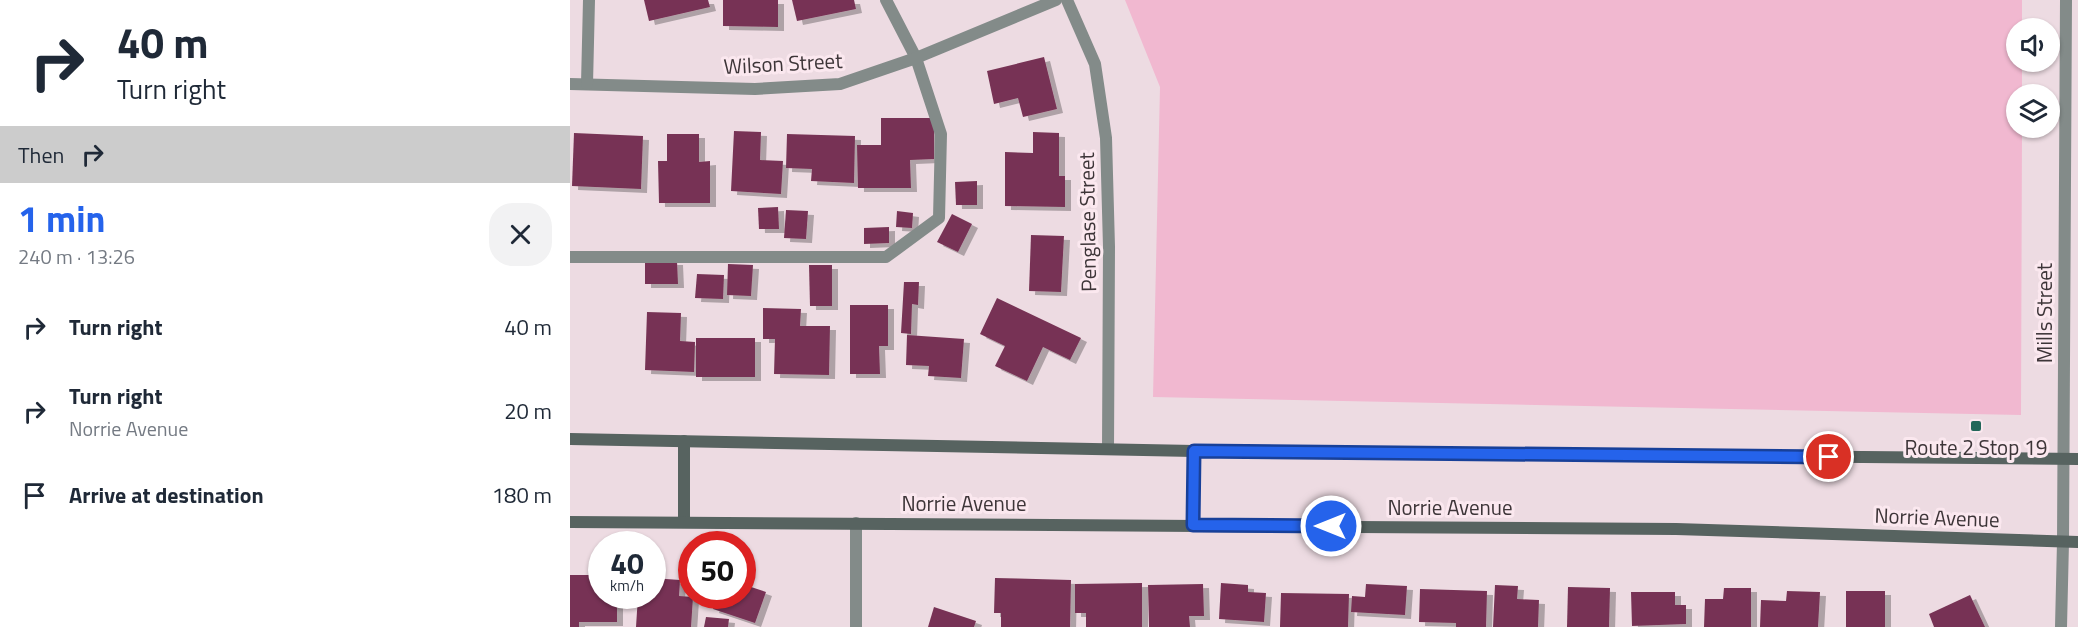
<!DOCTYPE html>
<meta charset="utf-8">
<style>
:root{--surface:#fff;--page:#f2f2f3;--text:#1f2937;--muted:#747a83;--accent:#2563eb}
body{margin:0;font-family:"Titillium Web",sans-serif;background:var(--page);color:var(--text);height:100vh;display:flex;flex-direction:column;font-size:22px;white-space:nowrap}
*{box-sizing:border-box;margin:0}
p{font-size:20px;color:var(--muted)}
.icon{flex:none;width:33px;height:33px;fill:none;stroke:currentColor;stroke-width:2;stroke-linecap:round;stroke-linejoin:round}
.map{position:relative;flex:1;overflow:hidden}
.details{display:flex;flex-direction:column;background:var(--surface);width:570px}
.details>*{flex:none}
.guide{background:#fff;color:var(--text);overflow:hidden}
.fabs{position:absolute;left:1436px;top:18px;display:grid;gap:12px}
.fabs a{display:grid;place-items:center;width:54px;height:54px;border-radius:50%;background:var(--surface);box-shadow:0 2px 4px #0004;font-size:30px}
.speed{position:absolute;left:18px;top:531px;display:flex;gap:12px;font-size:30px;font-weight:700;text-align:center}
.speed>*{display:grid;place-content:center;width:78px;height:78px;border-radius:50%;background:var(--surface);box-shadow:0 2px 4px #0004;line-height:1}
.speed small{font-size:15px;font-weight:400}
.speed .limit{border:9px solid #d22;background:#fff;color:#111}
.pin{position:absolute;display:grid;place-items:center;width:51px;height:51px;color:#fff;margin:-26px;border:3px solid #fff;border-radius:50%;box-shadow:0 2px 6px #0007}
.me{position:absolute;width:66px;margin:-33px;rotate:270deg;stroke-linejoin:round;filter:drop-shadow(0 0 4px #0008)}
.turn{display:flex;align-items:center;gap:21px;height:126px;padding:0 18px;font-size:27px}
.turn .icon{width:78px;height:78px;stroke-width:2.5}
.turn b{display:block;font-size:42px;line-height:51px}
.then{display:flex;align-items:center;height:57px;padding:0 18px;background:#0003;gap:12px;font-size:22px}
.round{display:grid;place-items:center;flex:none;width:63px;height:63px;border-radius:24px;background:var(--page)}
.head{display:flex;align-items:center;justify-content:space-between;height:102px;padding:0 18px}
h1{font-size:36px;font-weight:700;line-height:45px;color:var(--accent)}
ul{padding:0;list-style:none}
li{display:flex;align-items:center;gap:18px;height:84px;padding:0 18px}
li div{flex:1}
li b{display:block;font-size:22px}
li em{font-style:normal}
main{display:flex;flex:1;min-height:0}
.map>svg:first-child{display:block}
.green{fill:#f1b8d0}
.building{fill:#773354;filter:url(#shadow)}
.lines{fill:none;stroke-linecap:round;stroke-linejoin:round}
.service{stroke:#838b89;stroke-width:12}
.minor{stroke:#838b89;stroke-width:12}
.secondary{stroke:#576360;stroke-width:12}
.route-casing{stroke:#184099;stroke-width:15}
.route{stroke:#2563eb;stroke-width:10}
.poi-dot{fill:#226759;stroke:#fbe8ef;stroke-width:2}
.labels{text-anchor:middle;stroke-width:6;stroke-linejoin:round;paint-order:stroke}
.street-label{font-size:21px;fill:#3d3538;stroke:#fbe8ef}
.poi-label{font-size:21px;fill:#3d3538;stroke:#fbe8ef}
</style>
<main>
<section class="details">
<div class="guide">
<div class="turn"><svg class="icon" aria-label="right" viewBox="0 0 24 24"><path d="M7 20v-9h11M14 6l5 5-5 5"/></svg><div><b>40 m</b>Turn right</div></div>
<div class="then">Then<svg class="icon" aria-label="right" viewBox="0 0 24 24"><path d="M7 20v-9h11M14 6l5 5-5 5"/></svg></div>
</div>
<div class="head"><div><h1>1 min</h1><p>240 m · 13:26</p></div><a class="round"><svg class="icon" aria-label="close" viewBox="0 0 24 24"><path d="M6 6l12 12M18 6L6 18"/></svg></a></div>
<ul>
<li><svg class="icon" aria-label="right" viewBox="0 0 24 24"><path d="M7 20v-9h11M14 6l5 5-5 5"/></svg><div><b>Turn right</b></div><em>40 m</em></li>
<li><svg class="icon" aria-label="right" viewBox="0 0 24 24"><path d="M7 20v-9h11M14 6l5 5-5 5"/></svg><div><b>Turn right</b><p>Norrie Avenue</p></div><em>20 m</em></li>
<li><svg class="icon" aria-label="arrive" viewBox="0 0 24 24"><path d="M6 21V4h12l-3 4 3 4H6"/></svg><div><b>Arrive at destination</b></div><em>180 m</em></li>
</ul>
</section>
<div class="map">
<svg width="1508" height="627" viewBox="0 0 1508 627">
<defs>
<filter id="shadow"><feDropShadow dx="6" dy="4" stdDeviation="0" flood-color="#0004"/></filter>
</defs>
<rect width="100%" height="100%" fill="#eddbe2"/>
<polygon class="green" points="555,0 1452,0 1452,28 1446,28 1446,62 1452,62 1452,94 1446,94 1446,128 1452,128 1451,415 583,397 590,87"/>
<g class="building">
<polygon points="74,0 138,0 140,7 79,21"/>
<polygon points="153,0 208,0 208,27 153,26"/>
<polygon points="222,0 284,0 286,9 227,21"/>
<polygon points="474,57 487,109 453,117 448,98 424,104 417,71"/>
<polygon points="311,118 364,118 364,159 340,160 341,188 288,188 287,145 311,145"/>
<polygon points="164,131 191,132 190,160 213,161 211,194 161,191"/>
<polygon points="463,132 489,133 489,176 495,176 495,207 435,206 435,152 463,153"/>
<polygon points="4,133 73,136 71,189 2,186"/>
<polygon points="97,134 129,134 129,162 140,161 140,203 89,203 88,161 97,161"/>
<polygon points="217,134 285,136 284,183 241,181 242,169 216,168"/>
<polygon points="407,181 407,205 386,205 385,182"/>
<polygon points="208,207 209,229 189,229 188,208"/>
<polygon points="216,210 238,211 236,239 214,238"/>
<polygon points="327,211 343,213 342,228 326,227"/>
<polygon points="382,214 402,224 388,252 367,242"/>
<polygon points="319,227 319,243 294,244 294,228"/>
<polygon points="461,235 494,236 491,292 459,291"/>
<polygon points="75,261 107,261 108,284 75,284"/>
<polygon points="158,264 183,265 181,296 157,295"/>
<polygon points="239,265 262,265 262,306 240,306"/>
<polygon points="127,274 154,275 153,299 125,298"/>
<polygon points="334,282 349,282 348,305 342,304 341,334 331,333"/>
<polygon points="427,298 511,338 500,360 473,347 457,381 425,366 435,346 410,334"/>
<polygon points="280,305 318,305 318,346 309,346 310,374 280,374"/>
<polygon points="193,308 231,309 230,326 260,326 259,375 204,374 205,339 193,339"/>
<polygon points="77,312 111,313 110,341 125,342 124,372 75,370"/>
<polygon points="337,335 394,339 391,378 358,376 359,366 336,365"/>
<rect x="126" y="338" width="59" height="39"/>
<polygon points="0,575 32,575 32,596 47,596 47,622 9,622 9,627 0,627"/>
<polygon points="82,578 110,580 109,596 123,597 121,627 66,627 68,596 82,596"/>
<polygon points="425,578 501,580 500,627 431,627 431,613 424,613"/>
<polygon points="572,583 572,627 516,627 516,613 505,613 505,584"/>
<polygon points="651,583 678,585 678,592 696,593 694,622 649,619"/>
<polygon points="172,584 196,592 185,623 143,609 147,596 172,596"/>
<polygon points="633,584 634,616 619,616 620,627 579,627 578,585"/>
<polygon points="796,584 837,586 835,615 781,612 782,596 795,597"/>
<polygon points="925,585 948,586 947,599 969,600 968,627 923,627"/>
<polygon points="998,587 1040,588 1039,627 997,627"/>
<polygon points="1154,588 1181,588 1181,627 1134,627 1135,599 1153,599"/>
<polygon points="850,589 917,591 916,627 886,627 886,623 849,622"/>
<polygon points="1217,591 1250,592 1248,627 1190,627 1191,600 1216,601"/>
<rect x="1276" y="591" width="39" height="36"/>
<polygon points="1061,592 1105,592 1105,605 1116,605 1116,624 1062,626"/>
<polygon points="711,593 779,594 778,627 710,627"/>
<polygon points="1400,595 1415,627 1364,627 1359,614"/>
<polygon points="364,607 406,621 404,627 358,627"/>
<polygon points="136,617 159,619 158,627 134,627"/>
</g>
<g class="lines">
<polyline class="service" points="0,257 316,257 369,218 371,134 346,58 316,0"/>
<g class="minor">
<polyline points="497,0 525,64 536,138 539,247 538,449"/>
<polyline points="0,84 185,89 270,84 346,58 486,0"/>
<polyline points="17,84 19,0"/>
<polyline points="286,627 286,523"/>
<polyline points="1491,627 1493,542 1496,0"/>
</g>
<g class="secondary">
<polyline points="0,439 624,451 1508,459"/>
<polyline points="114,441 114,522"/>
<polyline points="0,522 1106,529 1508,542"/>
<polyline points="623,525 624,451"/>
</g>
</g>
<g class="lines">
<defs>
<polyline id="route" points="761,526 623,525 624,451 1259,457"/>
</defs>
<use href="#route" class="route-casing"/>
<use href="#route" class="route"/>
</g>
<rect class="poi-dot" x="1400" y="420" width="12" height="12" rx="3"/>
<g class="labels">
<g class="street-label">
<text transform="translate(213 64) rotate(-3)" y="7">Wilson Street</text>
<text transform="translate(518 222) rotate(-91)" y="7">Penglase Street</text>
<text transform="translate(1475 313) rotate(-90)" y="7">Mills Street</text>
<text x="394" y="511">Norrie Avenue</text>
<text x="880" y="515">Norrie Avenue</text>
<text transform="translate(1367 518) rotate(2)" y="7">Norrie Avenue</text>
</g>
<g class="poi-label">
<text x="1406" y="455">Route 2 Stop 19</text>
</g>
</g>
</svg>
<div class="fabs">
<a><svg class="icon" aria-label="sound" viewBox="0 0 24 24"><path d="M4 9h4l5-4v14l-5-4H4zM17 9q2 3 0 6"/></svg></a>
<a><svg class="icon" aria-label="layers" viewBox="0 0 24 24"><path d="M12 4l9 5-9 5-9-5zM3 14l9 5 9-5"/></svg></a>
</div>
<div class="speed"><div>40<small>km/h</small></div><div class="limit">50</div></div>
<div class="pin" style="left:1259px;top:457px;background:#d93025"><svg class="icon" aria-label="arrive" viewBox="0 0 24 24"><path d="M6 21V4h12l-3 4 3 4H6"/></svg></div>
<svg class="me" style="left:761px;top:526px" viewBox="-20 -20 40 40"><circle r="17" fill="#2563eb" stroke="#fff" stroke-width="3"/><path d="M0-11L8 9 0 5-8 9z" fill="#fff"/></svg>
</div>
</main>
